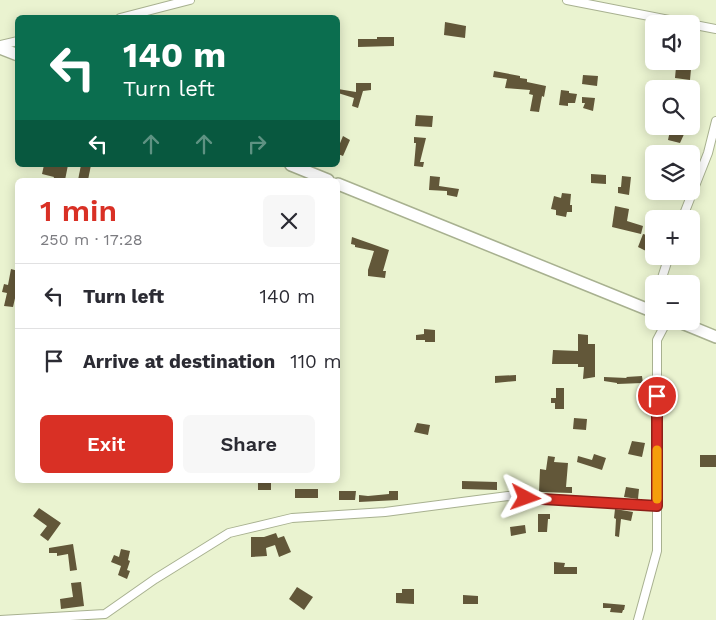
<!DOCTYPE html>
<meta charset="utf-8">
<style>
:root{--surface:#fff;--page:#f7f7f7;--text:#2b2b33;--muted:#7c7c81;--line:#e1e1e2;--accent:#d93025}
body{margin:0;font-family:"Work Sans",sans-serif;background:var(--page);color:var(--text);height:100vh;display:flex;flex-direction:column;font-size:19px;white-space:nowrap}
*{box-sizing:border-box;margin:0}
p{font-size:16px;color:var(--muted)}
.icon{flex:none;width:28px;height:28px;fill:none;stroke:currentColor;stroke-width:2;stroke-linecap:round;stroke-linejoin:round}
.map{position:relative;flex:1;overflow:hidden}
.details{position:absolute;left:15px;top:178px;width:325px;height:305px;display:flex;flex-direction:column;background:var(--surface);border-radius:8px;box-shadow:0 2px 12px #0003}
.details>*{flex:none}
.hud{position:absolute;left:15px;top:15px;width:325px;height:152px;border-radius:8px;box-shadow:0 2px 12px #0003;background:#0b6e4f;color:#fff;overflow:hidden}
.controls{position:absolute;left:645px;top:15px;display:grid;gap:10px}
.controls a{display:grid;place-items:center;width:55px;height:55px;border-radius:8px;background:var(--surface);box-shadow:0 2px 12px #0003;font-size:25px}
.pin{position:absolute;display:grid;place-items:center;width:42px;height:42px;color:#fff;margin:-21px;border:2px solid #fff;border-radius:50%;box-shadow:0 1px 5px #0007}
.me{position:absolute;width:55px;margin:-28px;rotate:94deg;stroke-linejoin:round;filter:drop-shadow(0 0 4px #0008)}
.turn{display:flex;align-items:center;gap:18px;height:105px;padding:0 25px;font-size:22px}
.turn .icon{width:65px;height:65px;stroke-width:2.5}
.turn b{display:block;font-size:35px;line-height:42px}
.lanes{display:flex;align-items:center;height:48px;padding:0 25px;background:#0003;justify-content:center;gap:25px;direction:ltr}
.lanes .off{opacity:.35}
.round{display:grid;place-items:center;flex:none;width:52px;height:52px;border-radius:8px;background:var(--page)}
.head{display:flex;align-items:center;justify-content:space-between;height:85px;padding:0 25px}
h1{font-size:30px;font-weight:600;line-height:38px;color:var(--accent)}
.primary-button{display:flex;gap:10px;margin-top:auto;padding:10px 25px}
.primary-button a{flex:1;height:58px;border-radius:8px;background:var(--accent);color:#fff;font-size:20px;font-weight:600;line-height:58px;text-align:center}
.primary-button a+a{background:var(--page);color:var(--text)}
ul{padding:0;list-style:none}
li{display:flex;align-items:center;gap:15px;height:65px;padding:0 25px;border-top:1px solid var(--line)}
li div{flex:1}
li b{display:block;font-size:19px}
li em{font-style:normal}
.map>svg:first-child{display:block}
.building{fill:#625739}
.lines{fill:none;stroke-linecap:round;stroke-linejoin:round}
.street-casing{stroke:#a8b190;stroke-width:10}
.secondary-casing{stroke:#a8b190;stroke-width:14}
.street{stroke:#fff;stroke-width:8}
.secondary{stroke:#fff;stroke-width:11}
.route-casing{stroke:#8d1f18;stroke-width:12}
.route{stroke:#d93025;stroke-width:9}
.slow{stroke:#f59e0b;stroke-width:9}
</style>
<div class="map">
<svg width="716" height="620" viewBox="0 0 716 620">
<rect width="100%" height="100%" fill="#eaf3d0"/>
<g class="building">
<polygon points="445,22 466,26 465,38 444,35"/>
<polygon points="377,37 394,37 394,46 358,47 358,39 377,39"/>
<polygon points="676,67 691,69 690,80 675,78"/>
<polygon points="494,71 520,76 520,78 527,79 527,82 546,86 544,97 542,96 539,112 530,111 533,95 529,94 530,90 505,88 507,79 493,77"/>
<polygon points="583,75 598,76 597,86 582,84"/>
<polygon points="356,83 371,83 371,90 363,91 358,108 352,106 354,98 338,93 338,89 356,92"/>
<polygon points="561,90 569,91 569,93 577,94 575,103 568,103 568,106 559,105"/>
<polygon points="582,97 595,98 593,111 583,108 585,103 582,103"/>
<polygon points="416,115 433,116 432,127 415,126"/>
<polygon points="671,126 685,132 680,143 668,140"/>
<polygon points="343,136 350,140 343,156 338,154 338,148"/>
<polygon points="414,137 426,138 420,162 424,162 423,167 414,166 416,143 414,143"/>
<polygon points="44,165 58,167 58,165 68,165 65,180 53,180 54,177 42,174"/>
<polygon points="81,165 91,165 88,180 78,180"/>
<polygon points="591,174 606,175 606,184 591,183"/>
<polygon points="430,176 440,177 439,186 459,189 457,197 447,195 447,191 429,190"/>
<polygon points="622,176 631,177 629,195 618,193 618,187 621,187"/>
<polygon points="562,193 571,194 570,205 572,205 572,212 567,212 566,217 556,215 556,210 551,209 554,196 561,198"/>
<polygon points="615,206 629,209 627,221 643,226 641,234 612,227"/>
<polygon points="643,234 654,237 654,251 652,254 638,247"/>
<polygon points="352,237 389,250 383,271 386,271 385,278 368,276 368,270 374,251 355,247 355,245 351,244"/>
<polygon points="11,269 18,271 18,285 13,307 4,306 7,293 2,292 4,284 8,285"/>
<polygon points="424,329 435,330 435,342 425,342 425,340 416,340 416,335 424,334"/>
<polygon points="578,334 588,335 588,344 595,344 595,377 583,379 584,367 578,367 578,364 552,364 553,350 578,351"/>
<polygon points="516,375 516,381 495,383 495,376"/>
<polygon points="642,376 643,383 617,384 617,383 604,381 604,377 627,378 626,377"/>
<polygon points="556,388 564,388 564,409 555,409 555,403 551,403 551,398 556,398"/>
<polygon points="574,418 587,419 586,430 573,429"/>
<polygon points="417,423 430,425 428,435 414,432"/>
<polygon points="632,441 645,443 642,457 628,454"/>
<polygon points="594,454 606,458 602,470 577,462 578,456 592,460"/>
<rect x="700" y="455" width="16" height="12"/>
<polygon points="548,456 555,457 554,462 568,463 566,487 572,487 572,493 539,492 540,469 546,470"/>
<rect x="258" y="480" width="13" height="10"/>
<polygon points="462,481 497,482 497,490 462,489"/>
<polygon points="626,487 639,489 638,499 624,497"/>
<rect x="295" y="489" width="23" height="9"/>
<polygon points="339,491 356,491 355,500 339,500"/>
<polygon points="389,491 398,491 398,500 359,502 359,495 368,496 389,494"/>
<polygon points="39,508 61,523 48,541 40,535 47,526 33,516"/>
<polygon points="615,509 633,512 631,521 621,519 619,537 615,536 616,519 614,518"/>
<polygon points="538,514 550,514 550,519 548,519 547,532 538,532"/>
<polygon points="525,525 526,533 511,536 510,527"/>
<polygon points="276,533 278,538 284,536 291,552 279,557 275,545 266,548 267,556 251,557 251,537 264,537"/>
<polygon points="73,544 77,570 70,571 68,554 57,556 57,553 49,553 49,548"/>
<polygon points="121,549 130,551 128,560 130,561 127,570 130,571 127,579 118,575 121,566 111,562 114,555 119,557"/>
<polygon points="554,562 565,563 564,567 577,567 577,574 554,574"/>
<polygon points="81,582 84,606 61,609 60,599 73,597 71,583"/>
<polygon points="297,587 313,597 304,610 289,599"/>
<polygon points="402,589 414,589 414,604 396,603 396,593 402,593"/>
<polygon points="463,595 478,596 478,604 463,604"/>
<polygon points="603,603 625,605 624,610 623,610 622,613 610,612 611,608 603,608"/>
</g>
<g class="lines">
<defs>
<g id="street">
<polyline points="567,0 716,29"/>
<polyline points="120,18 190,0"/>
<polyline points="0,45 18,41"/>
<polyline points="682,219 708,153 716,121"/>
<polyline points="660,284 669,256"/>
<polyline points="0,620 105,614 155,579 229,533 292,518 385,512 508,496 657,506"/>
<polyline points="638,620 657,551 657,340 667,321"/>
</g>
<g id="secondary">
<polyline points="0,48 18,55"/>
<polyline points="291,165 328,180"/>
<polyline points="338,184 654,312"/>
<polyline points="677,321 716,337"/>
</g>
</defs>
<use href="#street" class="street-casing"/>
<use href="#secondary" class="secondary-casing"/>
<use href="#street" class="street"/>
<use href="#secondary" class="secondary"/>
</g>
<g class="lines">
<defs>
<polyline id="route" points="526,498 657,506 657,396"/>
</defs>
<use href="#route" class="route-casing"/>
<use href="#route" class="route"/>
<polyline class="slow" points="657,450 657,499"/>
</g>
</svg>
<div class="controls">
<a><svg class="icon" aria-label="sound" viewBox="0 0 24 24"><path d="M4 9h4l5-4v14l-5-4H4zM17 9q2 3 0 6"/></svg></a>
<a><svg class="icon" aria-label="search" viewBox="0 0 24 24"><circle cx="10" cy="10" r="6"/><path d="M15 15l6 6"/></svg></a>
<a><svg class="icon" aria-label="layers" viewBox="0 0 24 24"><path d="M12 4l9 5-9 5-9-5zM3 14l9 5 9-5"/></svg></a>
<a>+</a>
<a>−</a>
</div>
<div class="pin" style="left:657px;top:396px;background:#d93025"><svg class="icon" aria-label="arrive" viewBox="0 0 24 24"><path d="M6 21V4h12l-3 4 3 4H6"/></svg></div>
<svg class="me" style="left:526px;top:498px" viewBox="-20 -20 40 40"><path d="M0-17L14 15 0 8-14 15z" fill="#d93025" stroke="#fff" stroke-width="4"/></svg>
<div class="hud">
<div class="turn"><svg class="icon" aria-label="left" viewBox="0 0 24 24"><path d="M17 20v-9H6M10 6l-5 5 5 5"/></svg><div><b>140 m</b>Turn left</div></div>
<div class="lanes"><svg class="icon" aria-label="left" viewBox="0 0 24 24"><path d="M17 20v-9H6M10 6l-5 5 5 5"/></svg><svg class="icon off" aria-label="ahead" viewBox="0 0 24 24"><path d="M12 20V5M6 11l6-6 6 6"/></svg><svg class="icon off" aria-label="ahead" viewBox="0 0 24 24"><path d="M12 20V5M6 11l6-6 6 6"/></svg><svg class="icon off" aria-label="right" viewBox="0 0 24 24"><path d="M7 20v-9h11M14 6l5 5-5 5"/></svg></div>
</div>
<section class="details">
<div class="head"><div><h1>1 min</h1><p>250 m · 17:28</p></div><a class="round"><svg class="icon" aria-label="close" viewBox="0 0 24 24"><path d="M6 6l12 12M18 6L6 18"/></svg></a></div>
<ul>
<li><svg class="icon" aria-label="left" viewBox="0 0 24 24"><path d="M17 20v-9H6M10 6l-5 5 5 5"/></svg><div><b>Turn left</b></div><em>140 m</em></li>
<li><svg class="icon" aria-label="arrive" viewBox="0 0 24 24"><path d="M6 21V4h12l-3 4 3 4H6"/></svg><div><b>Arrive at destination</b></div><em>110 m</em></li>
</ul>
<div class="primary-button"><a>Exit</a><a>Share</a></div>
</section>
</div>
